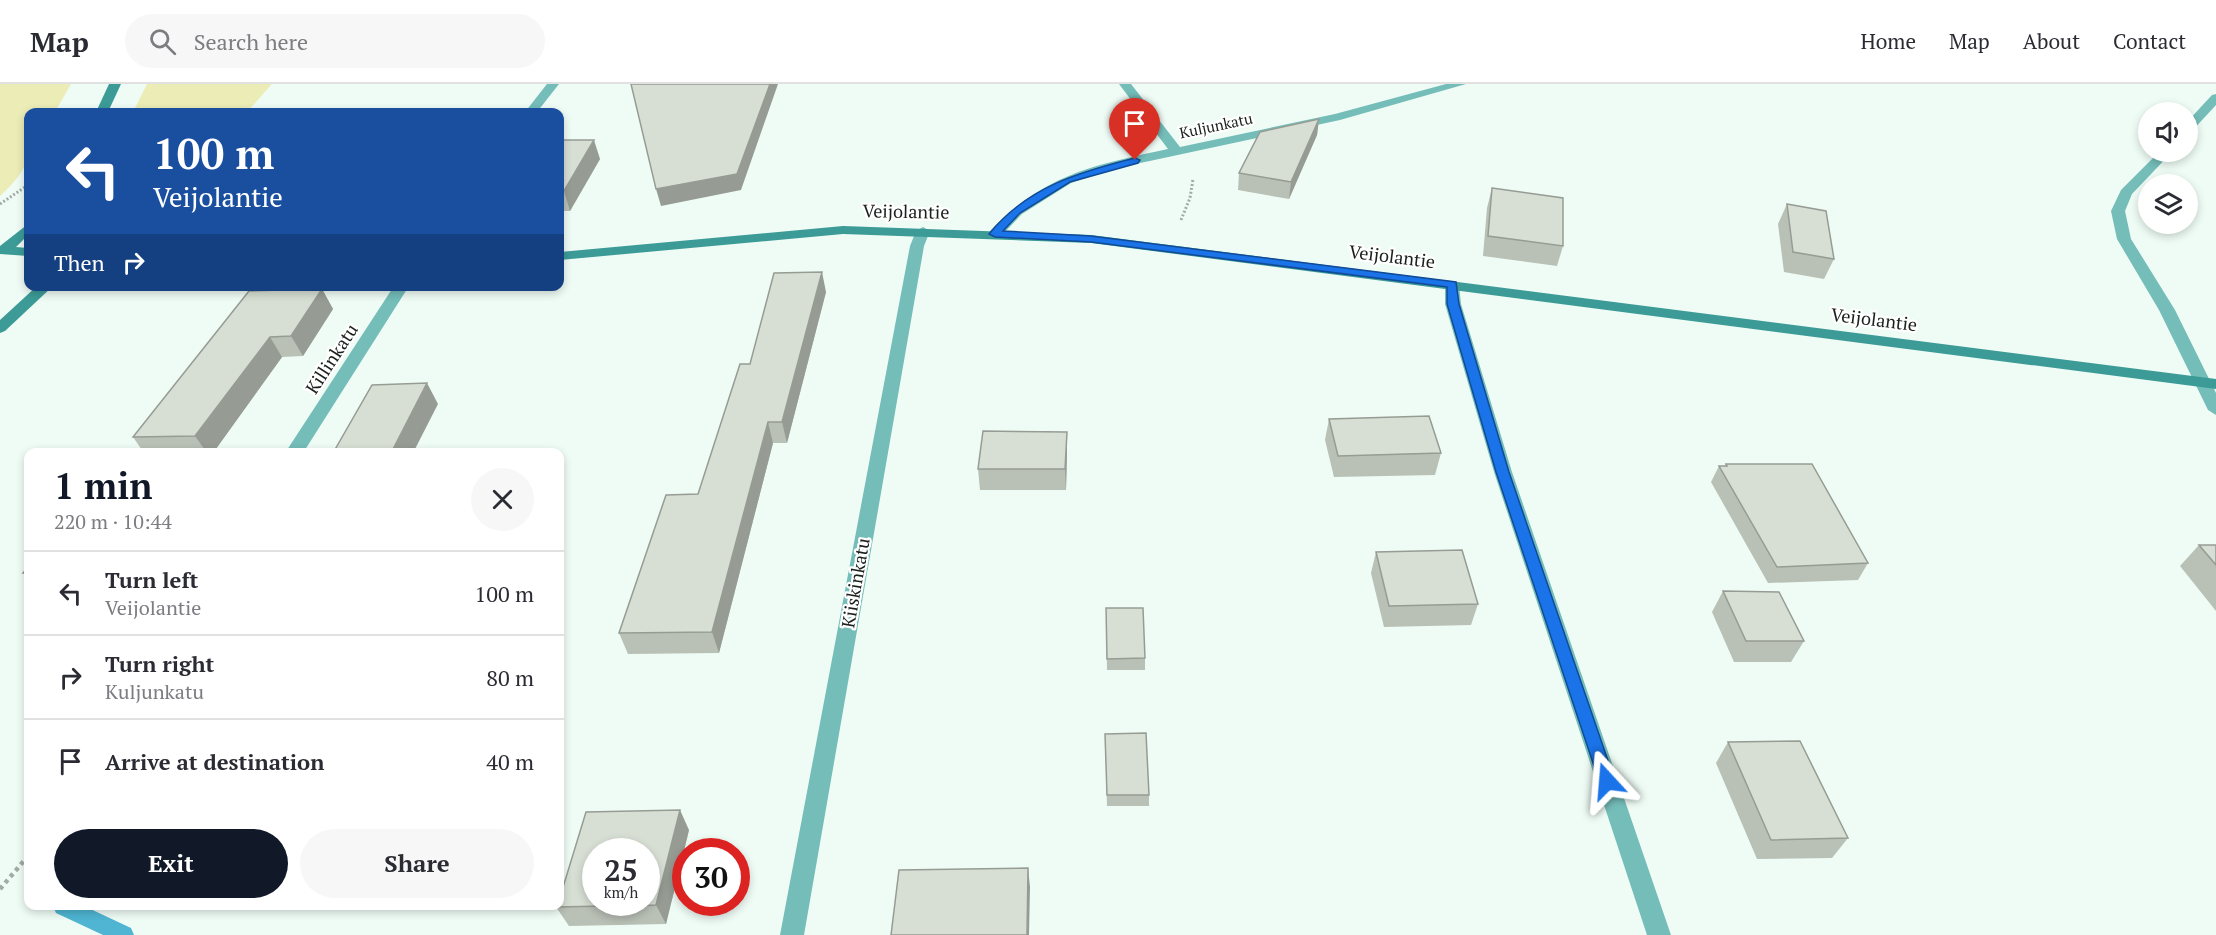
<!DOCTYPE html>
<meta charset="utf-8">
<style>
:root{--surface:#fff;--page:#f7f7f7;--text:#2b2b33;--muted:#7c7c81;--line:#e1e1e2;--accent:#111827}
body{margin:0;font-family:"PT Serif",serif;background:var(--page);color:var(--text);height:100vh;display:flex;flex-direction:column;font-size:22px;white-space:nowrap}
*{box-sizing:border-box;margin:0}
p{font-size:20px;color:var(--muted)}
.icon{flex:none;width:33px;height:33px;fill:none;stroke:currentColor;stroke-width:2;stroke-linecap:round;stroke-linejoin:round}
.map{position:relative;flex:1;overflow:hidden}
.drawer{position:absolute;left:24px;top:364px;width:540px;height:462px;display:flex;flex-direction:column;background:var(--surface);border-radius:12px;box-shadow:0 3px 9px #0003}
.drawer>*{flex:none}
.banner{position:absolute;left:24px;top:24px;width:540px;height:183px;border-radius:12px;box-shadow:0 3px 9px #0003;background:#1a4fa0;color:#fff;overflow:hidden}
.fabs{position:absolute;left:2138px;top:18px;display:grid;gap:12px}
.fabs a{display:grid;place-items:center;width:60px;height:60px;border-radius:50%;background:var(--surface);box-shadow:0 3px 9px #0003;font-size:30px}
.speed{position:absolute;left:582px;top:754px;display:flex;gap:12px;font-size:30px;font-weight:700;text-align:center}
.speed>*{display:grid;place-content:center;width:78px;height:78px;border-radius:50%;background:var(--surface);box-shadow:0 3px 9px #0003;line-height:1}
.speed small{font-size:15px;font-weight:400}
.speed .limit{border:9px solid #d22;background:#fff;color:#111}
.pin{position:absolute;display:grid;place-items:center;width:51px;height:51px;color:#fff;margin:-62px -26px;border-radius:50% 50% 50% 0;rotate:-45deg;box-shadow:0 0 6px #0007}
.pin .icon{rotate:45deg}
.me{position:absolute;width:66px;margin:-33px;rotate:341deg;stroke-linejoin:round;filter:drop-shadow(0 0 4px #0008)}
.turn{display:flex;align-items:center;gap:21px;height:126px;padding:0 30px;font-size:27px}
.turn .icon{width:78px;height:78px;stroke-width:2.5}
.turn b{display:block;font-size:42px;line-height:51px}
.then{display:flex;align-items:center;height:57px;padding:0 30px;background:#0003;gap:12px;font-size:22px}
.round{display:grid;place-items:center;flex:none;width:63px;height:63px;border-radius:32px;background:var(--page)}
.overview{display:flex;align-items:center;justify-content:space-between;height:102px;padding:0 30px}
h1{font-size:36px;font-weight:600;line-height:45px;color:var(--accent)}
.button{display:flex;gap:12px;margin-top:auto;padding:12px 30px}
.button a{flex:1;height:69px;border-radius:36px;background:var(--accent);color:#fff;font-size:24px;font-weight:600;line-height:69px;text-align:center}
.button a+a{background:var(--page);color:var(--text)}
ul{padding:0;list-style:none}
li{display:flex;align-items:center;gap:18px;height:84px;padding:0 30px;border-top:2px solid var(--line)}
li div{flex:1}
li b{display:block;font-size:22px}
li em{font-style:normal}
header{display:flex;align-items:center;gap:36px;box-sizing:border-box;height:84px;padding:0 30px;background:var(--surface);border-bottom:2px solid var(--line)}
header strong{font-size:28px}
nav{display:flex;gap:33px;margin-inline-start:auto;font-size:21px}
.search{width:420px;height:54px;background:var(--page);display:flex;align-items:center;gap:15px;box-sizing:border-box;padding:0 21px;border-radius:33px;color:var(--muted);font-size:22px}
.map>svg:first-child{display:block}
.green{fill:#ececb7}
.lines{fill:none;stroke-linecap:round;stroke-linejoin:round}
.stream{fill:#4fb5d2;fill-rule:evenodd}
.path-far1{stroke:#a1aca6;stroke-width:3;stroke-dasharray:2 2;stroke-linecap:butt}
.path{stroke:#a1aca6;stroke-width:4.5;stroke-dasharray:4 4;stroke-linecap:butt}
.street{fill:#74bdb9;fill-rule:evenodd}
.secondary{fill:#3c9b97;fill-rule:evenodd}
.wall{fill:#b9c0b6}
.shaded-wall{fill:#969c94}
.building{fill:#d7dfd4;stroke:#969c94;stroke-width:1.5;fill-rule:evenodd}
.route{fill:#1a73e8;stroke:#114b97;stroke-width:1.5}
.labels{text-anchor:middle;stroke-width:4.5;stroke-linejoin:round;paint-order:stroke}
.far-street-label{font-size:15px;fill:#1b201d;stroke:#fff}
.street-label{font-size:18px;fill:#1b201d;stroke:#fff}
</style>
<header>
<strong>Map</strong>
<div class="search"><svg class="icon" aria-label="search" viewBox="0 0 24 24"><circle cx="10" cy="10" r="6"/><path d="M15 15l6 6"/></svg>Search here</div>
<nav><a>Home</a><a>Map</a><a>About</a><a>Contact</a></nav>
</header>
<div class="map">
<svg width="2216" height="851" viewBox="0 0 2216 851">
<rect width="100%" height="100%" fill="#effcf5"/>
<g class="green">
<path d="M0,0H71L55,28H28C28,72 34,81 0,112Z"/>
<polygon points="147,0 272,0 247,28 133,28"/>
</g>
<g class="lines">
<polygon class="stream" points="53,822 84,822 131,844 134,851 103,851 56,829"/>
<g class="path-far1">
<polyline points="0,120 28,101"/>
<polyline points="1181,136 1190,114 1193,95"/>
<polyline points="325,202 360,203"/>
</g>
<polyline class="path" points="0,805 28,772"/>
<g class="street">
<polygon points="547,0 559,0 537,28 525,28"/>
<path d="M1119,0H1131L1180,63L1335,30L1446,0H1466L1340,36L1117,84L1071,99L1022,130L1000,153H990V147C1045,90 1094,81 1168,65Z"/>
<polygon points="2216,10 2216,21 2191,48 2187,49 2187,38 2212,11"/>
<polygon points="2159,68 2172,68 2132,110 2125,127 2131,155 2175,226 2216,309 2216,331 2208,326 2159,226 2117,155 2111,127 2121,106"/>
<polygon points="923,143 930,147 924,162 804,851 780,851 910,162 916,147"/>
<polygon points="1452,197 1459,201 1461,220 1512,388 1671,851 1647,851 1494,388 1445,220 1445,201"/>
<polygon points="394,202 409,202 303,369 285,369"/>
</g>
<g class="secondary">
<polygon points="109,0 121,0 108,28 96,28"/>
<polygon points="28,140 28,151 16,163 28,164 28,172 0,170 0,162"/>
<polygon points="843,142 1091,151 2216,295 2216,305 1091,159 843,150 560,176 560,168"/>
<polygon points="37,202 53,202 5,247 0,249 0,236"/>
</g>
</g>
<g class="wall">
<polygon points="1319,35 1317,51 1289,115 1238,106 1239,89"/>
<polygon points="560,56 600,75 570,127 560,127"/>
<polygon points="1492,104 1563,162 1557,182 1483,172 1487,124"/>
<polygon points="1787,120 1834,175 1824,195 1784,188 1778,140"/>
<polygon points="322,205 333,225 303,272 282,273 213,369 144,369 133,353"/>
<polygon points="826,208 787,359 773,359 719,569 628,570 619,549 698,410 750,280"/>
<polygon points="1329,335 1441,369 1435,391 1334,393 1325,356"/>
<polygon points="1067,369 1066,406 980,406 978,385"/>
<polygon points="1726,380 1868,479 1858,496 1768,499 1711,398 1719,382 1724,382"/>
<polygon points="2199,461 2216,461 2216,527 2180,482"/>
<polygon points="1376,468 1478,520 1471,541 1384,543 1371,489"/>
<polygon points="28,483 28,495 23,489"/>
<polygon points="1723,507 1804,557 1791,578 1734,578 1712,528"/>
<polygon points="1106,524 1145,574 1145,586 1107,586"/>
<polygon points="1105,650 1149,711 1149,722 1107,722"/>
<polygon points="1728,658 1848,754 1832,774 1757,775 1716,679"/>
<polygon points="689,746 666,840 569,842 556,823"/>
</g>
<g class="shaded-wall">
<polygon points="770,0 778,0 741,106 661,122 656,105"/>
<polygon points="1319,35 1317,51 1289,115 1291,98"/>
<polygon points="594,56 600,75 570,127 564,107"/>
<polygon points="822,188 826,208 787,359 782,338"/>
<polygon points="322,205 333,225 303,272 291,252"/>
<polygon points="270,253 282,273 213,369 207,369 195,352"/>
<polygon points="427,299 438,320 413,369 391,369"/>
<polygon points="768,338 773,359 719,569 712,548"/>
<polygon points="1067,348 1067,369 1066,406 1065,385"/>
<polygon points="680,726 689,746 666,840 656,821"/>
<polygon points="1028,784 1030,803 1029,851 1027,851"/>
</g>
<g class="building">
<polygon points="631,0 770,0 737,90 656,105"/>
<polygon points="1319,35 1291,98 1239,89 1260,48"/>
<polygon points="560,56 594,56 564,107 560,107"/>
<polygon points="1492,104 1563,114 1563,162 1488,152"/>
<polygon points="1787,120 1826,127 1834,175 1793,168"/>
<polygon points="822,188 782,338 768,338 712,548 619,549 666,411 698,410 740,280 750,280 774,189"/>
<polygon points="322,205 291,252 270,253 195,352 133,353 249,207"/>
<polygon points="427,299 391,369 333,369 372,301"/>
<polygon points="1429,332 1441,369 1338,372 1329,335"/>
<polygon points="983,347 1067,348 1065,385 978,385"/>
<polygon points="1726,380 1812,380 1868,479 1777,483 1719,382 1727,382"/>
<polygon points="2199,461 2216,461 2216,481"/>
<polygon points="1462,466 1478,520 1389,522 1376,468"/>
<polygon points="28,483 28,489 23,489"/>
<polygon points="1723,507 1779,508 1804,557 1746,557"/>
<polygon points="1106,524 1143,524 1145,574 1107,575"/>
<polygon points="1146,649 1149,711 1107,711 1105,650"/>
<polygon points="1800,657 1848,754 1771,756 1728,658"/>
<path d="M680,726L656,821L556,823L560,822V813L586,728ZM596,768H646V819H596Z"/>
<polygon points="1028,784 1027,851 891,851 899,786"/>
</g>
<path class="route" d="M1135,74L1140,76L1138,79L1070,98L1020,129L1003,147L1091,152L1456,198L1459,220L1509,388L1615,697L1613,702L1607,704L1601,702L1599,697L1496,388L1447,220V203L1091,158L995,153L989,150C1027,103 1079,88 1135,74Z"/>
<g class="labels">
<g class="far-street-label">
<text transform="translate(1216 42) rotate(-12)" y="5">Kuljunkatu</text>
</g>
<g class="street-label">
<text transform="translate(906 128) rotate(1)" y="6">Veijolantie</text>
<text transform="translate(1392 173) rotate(7)" y="6">Veijolantie</text>
<text transform="translate(1874 236) rotate(7)" y="6">Veijolantie</text>
<text transform="translate(332 275) rotate(-57)" y="6">Killinkatu</text>
<text transform="translate(856 499) rotate(-80)" y="6">Kiiskinkatu</text>
</g>
</g>
</svg>
<div class="fabs">
<a><svg class="icon" aria-label="sound" viewBox="0 0 24 24"><path d="M4 9h4l5-4v14l-5-4H4zM17 9q2 3 0 6"/></svg></a>
<a><svg class="icon" aria-label="layers" viewBox="0 0 24 24"><path d="M12 4l9 5-9 5-9-5zM3 14l9 5 9-5"/></svg></a>
</div>
<div class="speed"><div>25<small>km/h</small></div><div class="limit">30</div></div>
<div class="pin" style="left:1135px;top:76px;background:#d93025"><svg class="icon" aria-label="arrive" viewBox="0 0 24 24"><path d="M6 21V4h12l-3 4 3 4H6"/></svg></div>
<svg class="me" style="left:1607px;top:697px" viewBox="-20 -20 40 40"><path d="M0-17L14 15 0 8-14 15z" fill="#1a73e8" stroke="#fff" stroke-width="4"/></svg>
<div class="banner">
<div class="turn"><svg class="icon" aria-label="left" viewBox="0 0 24 24"><path d="M17 20v-9H6M10 6l-5 5 5 5"/></svg><div><b>100 m</b>Veijolantie</div></div>
<div class="then">Then<svg class="icon" aria-label="right" viewBox="0 0 24 24"><path d="M7 20v-9h11M14 6l5 5-5 5"/></svg></div>
</div>
<section class="drawer">
<div class="overview"><div><h1>1 min</h1><p>220 m · 10:44</p></div><a class="round"><svg class="icon" aria-label="close" viewBox="0 0 24 24"><path d="M6 6l12 12M18 6L6 18"/></svg></a></div>
<ul>
<li><svg class="icon" aria-label="left" viewBox="0 0 24 24"><path d="M17 20v-9H6M10 6l-5 5 5 5"/></svg><div><b>Turn left</b><p>Veijolantie</p></div><em>100 m</em></li>
<li><svg class="icon" aria-label="right" viewBox="0 0 24 24"><path d="M7 20v-9h11M14 6l5 5-5 5"/></svg><div><b>Turn right</b><p>Kuljunkatu</p></div><em>80 m</em></li>
<li><svg class="icon" aria-label="arrive" viewBox="0 0 24 24"><path d="M6 21V4h12l-3 4 3 4H6"/></svg><div><b>Arrive at destination</b></div><em>40 m</em></li>
</ul>
<div class="button"><a>Exit</a><a>Share</a></div>
</section>
</div>
